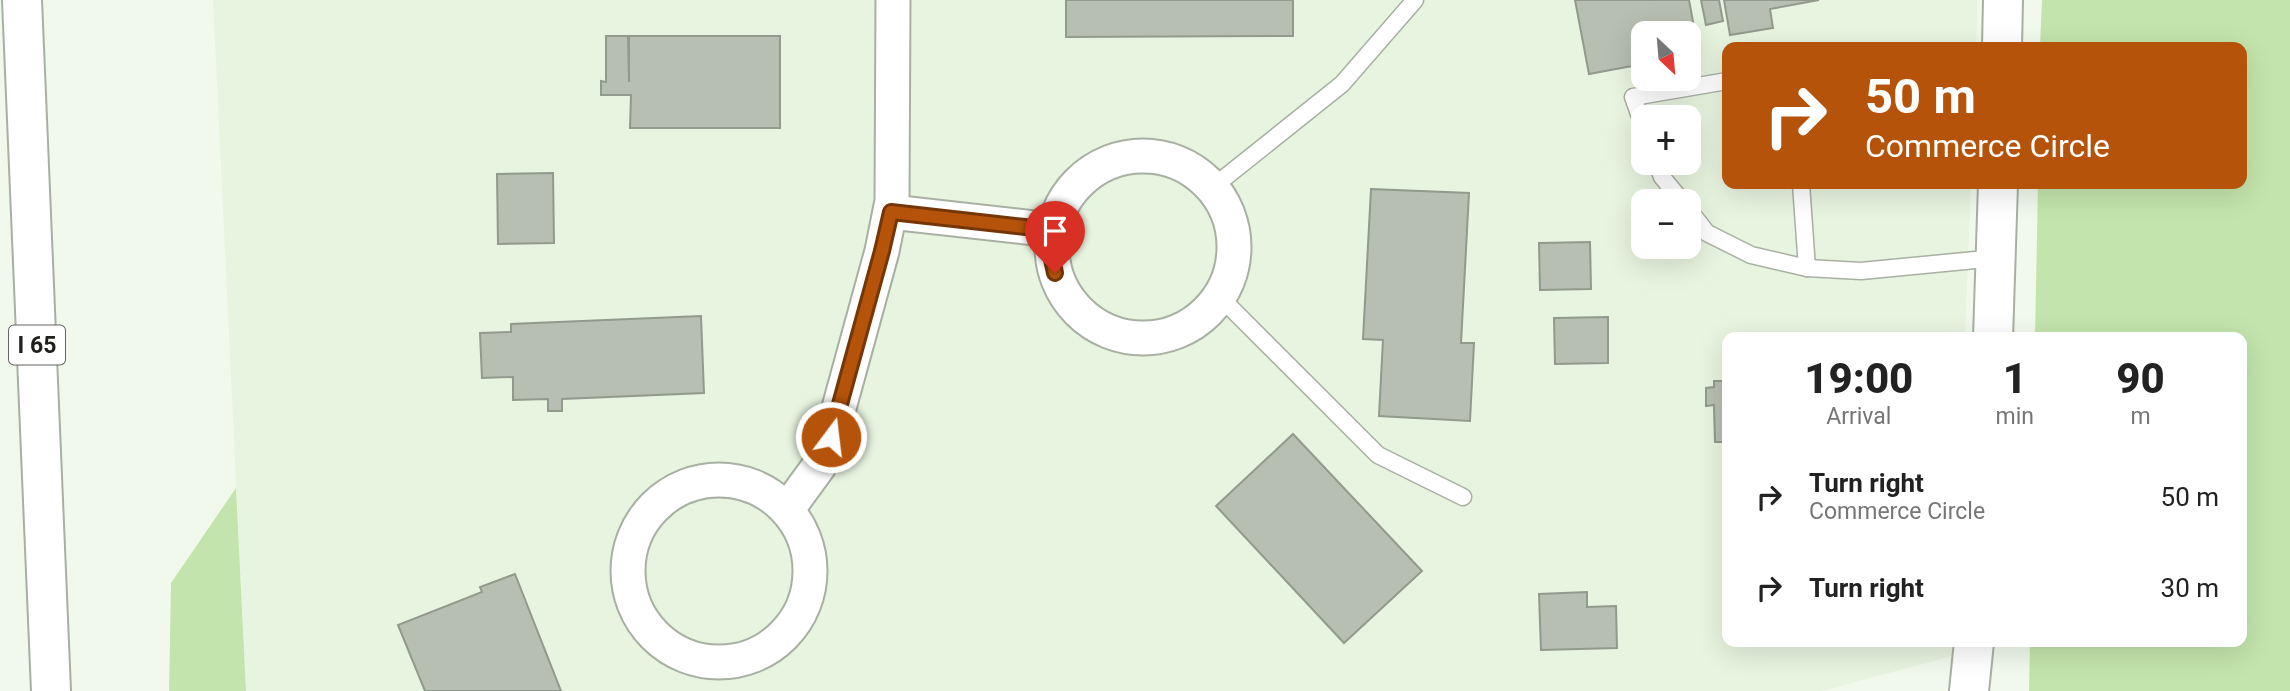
<!DOCTYPE html>
<meta charset="utf-8">
<style>
:root{--surface:#fff;--page:#f2f2f2;--text:#222;--muted:#767676}
body{margin:0;font-family:Roboto,sans-serif;background:var(--page);color:var(--text);height:100vh;display:flex;flex-direction:column;font-size:26px;white-space:nowrap}
*{box-sizing:border-box;margin:0}
p{font-size:23px;color:var(--muted)}
.icon{flex:none;width:38px;height:38px;fill:none;stroke:currentColor;stroke-width:2;stroke-linecap:round;stroke-linejoin:round}
.map{position:relative;flex:1;overflow:hidden}
.sheet{position:absolute;left:1722px;top:332px;width:525px;height:315px;display:flex;flex-direction:column;background:var(--surface);border-radius:14px;box-shadow:0 7px 28px #0002}
.sheet>*{flex:none}
.hud{position:absolute;left:1722px;top:42px;width:525px;height:147px;border-radius:14px;box-shadow:0 7px 28px #0002;background:#b45309;color:#fff;overflow:hidden}
.needle{width:46px;rotate:154deg}
.controls{position:absolute;left:1631px;top:21px;display:grid;gap:14px}
.controls a{display:grid;place-items:center;width:70px;height:70px;border-radius:14px;background:var(--surface);box-shadow:0 7px 28px #0002;font-size:35px}
.pin{position:absolute;display:grid;place-items:center;width:60px;height:60px;color:#fff;margin:-72px -30px;border-radius:50% 50% 50% 0;rotate:-45deg;box-shadow:0 0 7px #0007}
.pin .icon{rotate:45deg}
.me{position:absolute;width:77px;margin:-38px;rotate:15deg;stroke-linejoin:round;filter:drop-shadow(0 0 5px #0008)}
.turn{display:flex;align-items:center;gap:24px;height:147px;padding:0 28px;font-size:32px}
.turn .icon{width:91px;height:91px;stroke-width:2.5}
.turn b{display:block;font-size:49px;line-height:60px}
.eta{display:flex;justify-content:space-evenly;align-items:center;height:119px;text-align:center}
.eta b{font-size:42px;font-weight:800;line-height:49px}
ul{padding:0;list-style:none}
li{display:flex;align-items:center;gap:21px;height:91px;padding:0 28px}
li div{flex:1}
li b{display:block;font-size:26px}
li em{font-style:normal}
.map>svg:first-child{display:block}
.built{fill:#e7f4df;fill-rule:evenodd}
.green{fill:#c3e4ac}
.building{fill:#b7bfb2;stroke:#92998d;stroke-width:2}
.lines{fill:none;stroke-linecap:round;stroke-linejoin:round}
.lane-casing{stroke:#a8b0a3;stroke-width:19}
.street-casing{stroke:#a8b0a3;stroke-width:37}
.secondary-casing{stroke:#a8b0a3;stroke-width:42}
.highway-casing{stroke:#a8b0a3;stroke-width:42}
.lane{stroke:#fff;stroke-width:16}
.street{stroke:#fff;stroke-width:33}
.secondary{stroke:#fff;stroke-width:38}
.highway{stroke:#fff;stroke-width:38}
.route-casing{stroke:#753606;stroke-width:18}
.route{stroke:#b45309;stroke-width:12}
.labels{text-anchor:middle;stroke-width:5;stroke-linejoin:round;paint-order:stroke}
.shield{fill:#fff;stroke:#626360;stroke-width:2}
.shield-label{font-size:23px;font-weight:bold;fill:#1e201c}
</style>
<div class="map">
<svg width="2290" height="691" viewBox="0 0 2290 691">
<rect width="100%" height="100%" fill="#f1f9ec"/>
<path class="built" d="M213,0H1978L1976,47H1727V184H1971L1965,338H1727V642H1952V656L1822,691H246ZM1643,33H1689V79H1643ZM1643,117H1689V163H1643ZM1643,201H1689V247H1643Z"/>
<g class="green">
<polygon points="2042,0 2290,0 2290,691 2029,691 2030,642 2242,642 2242,338 2035,338 2038,184 2242,184 2242,47 2040,47"/>
<polygon points="236,488 246,691 169,691 171,583"/>
</g>
<g class="building">
<polygon points="1066,0 1293,0 1293,36 1066,37"/>
<polygon points="1575,0 1689,0 1699,54 1689,56 1689,33 1643,33 1643,64 1589,74"/>
<polygon points="1701,0 1719,0 1723,21 1706,25"/>
<polygon points="1724,0 1819,0 1770,9 1773,28 1730,35"/>
<polygon points="606,36 628,36 629,82 629,36 780,36 780,128 630,128 631,95 601,95 601,81 606,82"/>
<polygon points="553,173 554,243 498,244 497,174"/>
<polygon points="1371,189 1469,193 1461,343 1474,343 1470,421 1379,416 1383,340 1363,339"/>
<polygon points="1590,242 1591,289 1540,290 1539,243"/>
<polygon points="701,316 704,393 562,399 562,411 548,411 548,399 513,400 513,377 482,378 480,333 511,332 511,324"/>
<polygon points="1608,317 1608,363 1555,364 1554,318"/>
<polygon points="1714,381 1727,381 1727,442 1715,442 1714,405 1706,406 1706,388 1714,387"/>
<polygon points="1293,434 1422,571 1344,643 1216,506"/>
<rect x="1724" y="468" width="3" height="52"/>
<polygon points="515,574 561,691 425,691 398,625 482,592 480,587"/>
<polygon points="1587,592 1587,607 1616,606 1617,648 1541,650 1539,594"/>
</g>
<g class="lines">
<defs>
<g id="lane">
<polyline points="1643,125 1633,97 1727,81"/>
<polyline points="1657,163 1662,177 1682,201"/>
<polyline points="1801,184 1807,268"/>
<polyline points="1213,187 1342,84 1415,0"/>
<polyline points="1689,210 1707,233 1751,255 1807,268 1861,271 1996,258"/>
<polyline points="1219,296 1378,455 1463,497"/>
</g>
<g id="street">
<circle cx="1143" cy="247" r="91"/>
<polyline points="891,212 1052,230"/>
<circle cx="719" cy="571" r="91"/>
<polyline points="787,510 819,466 831,437 882,251 892,201 893,0"/>
</g>
<g id="secondary">
<polyline points="2002,47 2003,0"/>
<polyline points="1993,338 1998,184"/>
<polyline points="1969,691 1974,642"/>
</g>
<polyline id="highway" points="22,0 51,691"/>
</defs>
<use href="#lane" class="lane-casing"/>
<use href="#street" class="street-casing"/>
<use href="#secondary" class="secondary-casing"/>
<use href="#highway" class="highway-casing"/>
<use href="#lane" class="lane"/>
<use href="#street" class="street"/>
<use href="#secondary" class="secondary"/>
<use href="#highway" class="highway"/>
</g>
<g class="lines">
<defs>
<polyline id="route" points="831,437 882,251 891,212 1052,230 1050,250 1055,273"/>
</defs>
<use href="#route" class="route-casing"/>
<use href="#route" class="route"/>
</g>
<g class="labels">
<rect class="shield" x="9" y="325.5" width="56" height="39" rx="5"/>
<g class="shield-label">
<text x="37" y="353">I 65</text>
</g>
</g>
</svg>
<div class="controls">
<a><svg class="needle" viewBox="-14 -14 28 28"><path d="M0-13l5 13h-10z" fill="#e53935"/><path d="M0 13l5-13h-10z" fill="#767676"/></svg></a>
<a>+</a>
<a>−</a>
</div>
<div class="pin" style="left:1055px;top:273px;background:#d93025"><svg class="icon" aria-label="arrive" viewBox="0 0 24 24"><path d="M6 21V4h12l-3 4 3 4H6"/></svg></div>
<svg class="me" style="left:831px;top:437px" viewBox="-20 -20 40 40"><circle r="17" fill="#b45309" stroke="#fff" stroke-width="3"/><path d="M0-11L8 9 0 5-8 9z" fill="#fff"/></svg>
<div class="hud">
<div class="turn"><svg class="icon" aria-label="right" viewBox="0 0 24 24"><path d="M7 20v-9h11M14 6l5 5-5 5"/></svg><div><b>50 m</b>Commerce Circle</div></div>
</div>
<section class="sheet">
<div class="eta">
<div><b>19:00</b><p>Arrival</p></div>
<div><b>1</b><p>min</p></div>
<div><b>90</b><p>m</p></div>
</div>
<ul>
<li><svg class="icon" aria-label="right" viewBox="0 0 24 24"><path d="M7 20v-9h11M14 6l5 5-5 5"/></svg><div><b>Turn right</b><p>Commerce Circle</p></div><em>50 m</em></li>
<li><svg class="icon" aria-label="right" viewBox="0 0 24 24"><path d="M7 20v-9h11M14 6l5 5-5 5"/></svg><div><b>Turn right</b></div><em>30 m</em></li>
</ul>
</section>
</div>
